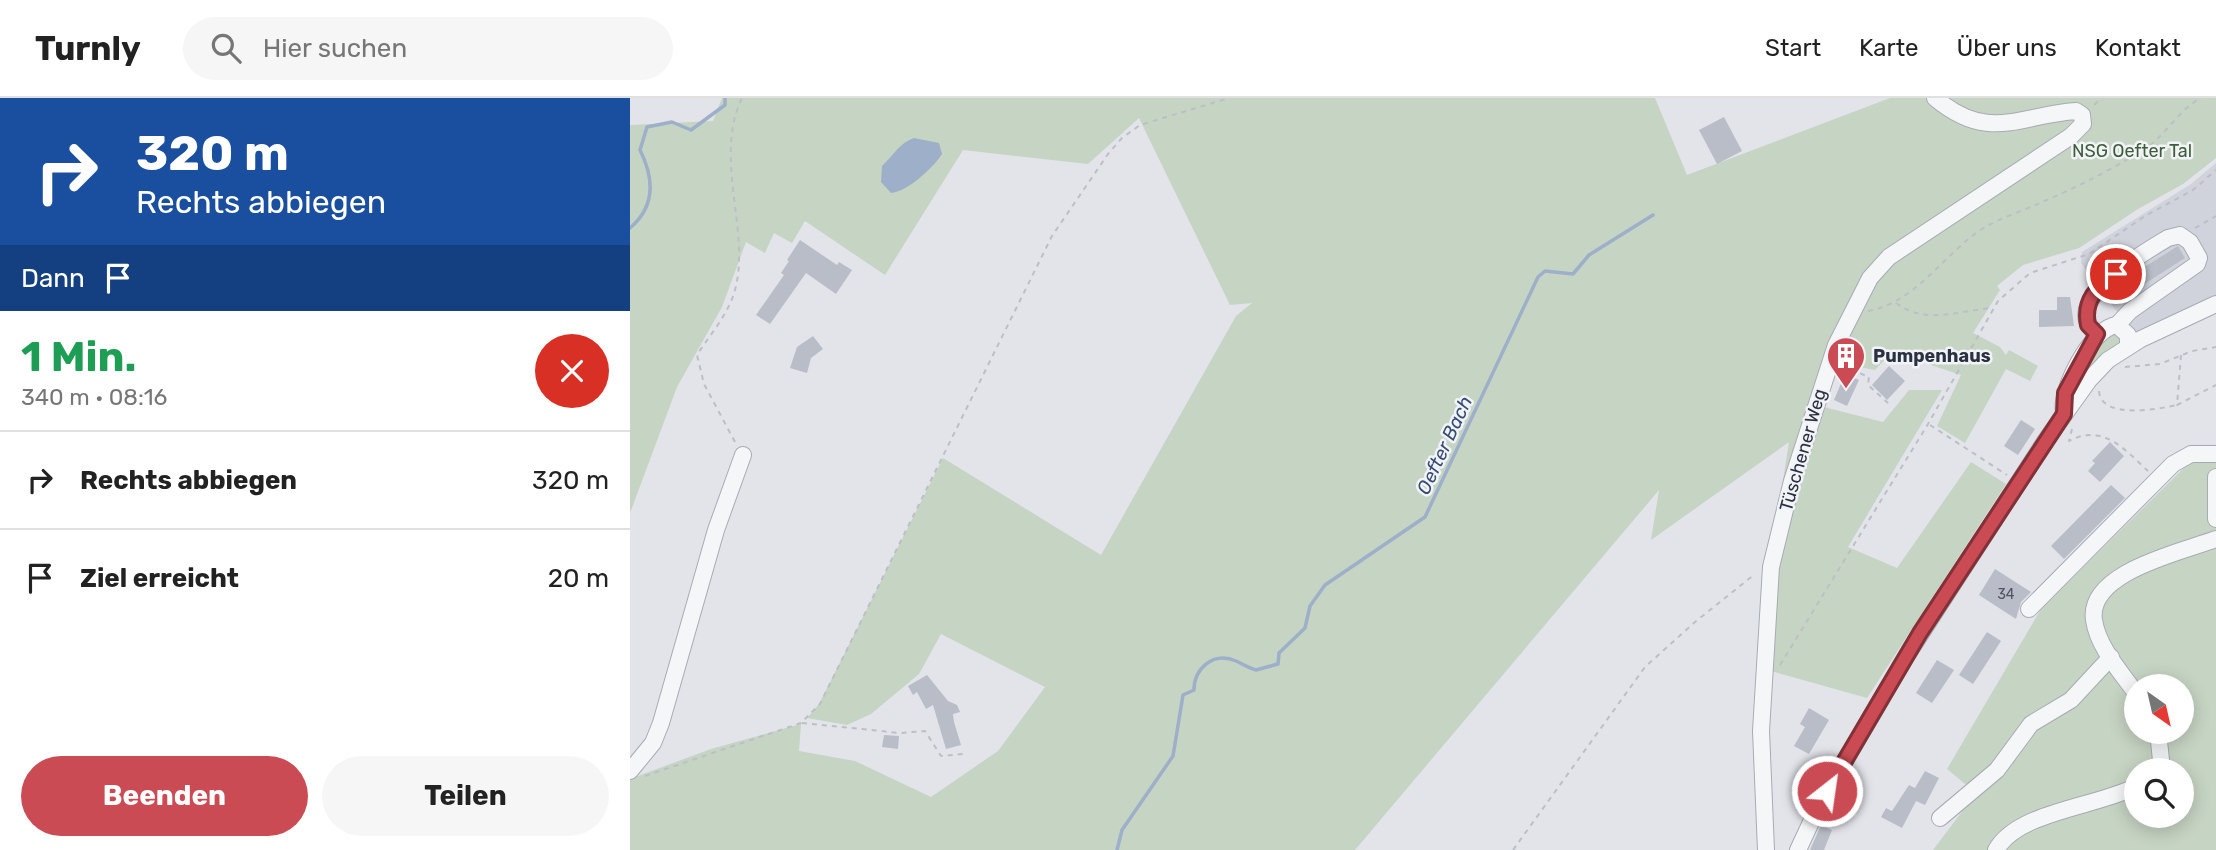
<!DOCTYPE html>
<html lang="de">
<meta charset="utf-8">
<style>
:root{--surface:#fff;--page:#f6f6f6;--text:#222;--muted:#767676;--line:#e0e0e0;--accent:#ca4b54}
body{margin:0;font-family:Rubik,sans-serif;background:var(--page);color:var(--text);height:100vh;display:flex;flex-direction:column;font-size:26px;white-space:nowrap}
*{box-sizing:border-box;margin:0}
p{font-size:23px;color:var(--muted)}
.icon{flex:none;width:38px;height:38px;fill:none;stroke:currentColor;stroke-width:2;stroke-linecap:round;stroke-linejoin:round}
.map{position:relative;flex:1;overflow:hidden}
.panel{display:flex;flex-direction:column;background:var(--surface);width:630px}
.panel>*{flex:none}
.banner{background:#1a4fa0;color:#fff;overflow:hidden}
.needle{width:46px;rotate:146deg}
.fabs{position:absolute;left:1494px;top:576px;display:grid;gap:14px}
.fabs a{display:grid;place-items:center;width:70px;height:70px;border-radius:50%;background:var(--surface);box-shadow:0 4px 18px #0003;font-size:35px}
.pin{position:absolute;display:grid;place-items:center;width:60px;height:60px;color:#fff;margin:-30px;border:4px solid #fff;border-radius:50%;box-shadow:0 2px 7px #0007}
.me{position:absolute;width:77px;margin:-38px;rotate:30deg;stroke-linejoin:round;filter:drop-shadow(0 0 5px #0008)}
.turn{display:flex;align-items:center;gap:24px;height:147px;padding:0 21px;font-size:32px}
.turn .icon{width:91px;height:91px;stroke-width:2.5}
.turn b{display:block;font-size:49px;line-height:60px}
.then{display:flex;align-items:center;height:66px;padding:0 21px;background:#0003;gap:14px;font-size:26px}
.round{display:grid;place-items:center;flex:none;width:74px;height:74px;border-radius:37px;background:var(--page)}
.headline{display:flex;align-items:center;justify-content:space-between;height:119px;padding:0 21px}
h1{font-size:42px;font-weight:700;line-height:52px;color:#1e9e55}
.primary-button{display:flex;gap:14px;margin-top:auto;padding:14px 21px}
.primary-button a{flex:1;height:80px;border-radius:42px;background:var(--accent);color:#fff;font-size:28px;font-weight:700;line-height:80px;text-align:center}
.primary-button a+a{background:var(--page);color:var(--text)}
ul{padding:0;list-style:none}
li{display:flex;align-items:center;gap:21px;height:98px;padding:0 21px;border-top:2px solid var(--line)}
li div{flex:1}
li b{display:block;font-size:26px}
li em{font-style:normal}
header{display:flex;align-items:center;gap:42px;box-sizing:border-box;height:98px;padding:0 35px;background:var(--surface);border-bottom:2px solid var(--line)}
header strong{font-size:33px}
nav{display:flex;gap:38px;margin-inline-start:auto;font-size:24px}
.search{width:490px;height:63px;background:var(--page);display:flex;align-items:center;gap:18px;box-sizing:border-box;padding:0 24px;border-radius:38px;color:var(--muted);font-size:26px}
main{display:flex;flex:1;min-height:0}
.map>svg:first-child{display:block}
.built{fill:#d0d3dc}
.green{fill:#c6d4c3;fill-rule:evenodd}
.water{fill:#9eafc9}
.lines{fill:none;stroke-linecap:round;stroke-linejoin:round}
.stream{stroke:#9eafc9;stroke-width:3.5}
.building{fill:#b9bdc7}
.minor-casing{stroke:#a7abb4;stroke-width:18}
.path{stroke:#bcbfc5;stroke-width:2;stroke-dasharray:5 5;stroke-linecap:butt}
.minor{stroke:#f5f6f8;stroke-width:16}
.route-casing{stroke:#833137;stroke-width:18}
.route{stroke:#ca4b54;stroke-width:12}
.labels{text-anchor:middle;stroke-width:5;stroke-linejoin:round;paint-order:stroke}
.number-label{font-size:14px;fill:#4e5462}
.park-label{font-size:18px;fill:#3c5d38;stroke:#f2f3f7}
.poi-label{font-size:18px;font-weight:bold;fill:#2a3141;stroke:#f2f3f7;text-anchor:start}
.street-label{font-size:18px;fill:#2a3141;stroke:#f2f3f7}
.water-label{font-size:19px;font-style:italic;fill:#364c74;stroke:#f2f3f7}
</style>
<header>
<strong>Turnly</strong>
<div class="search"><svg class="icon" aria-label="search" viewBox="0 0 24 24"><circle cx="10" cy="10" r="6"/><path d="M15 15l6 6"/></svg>Hier suchen</div>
<nav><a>Start</a><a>Karte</a><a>Über uns</a><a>Kontakt</a></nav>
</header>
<main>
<section class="panel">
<div class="banner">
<div class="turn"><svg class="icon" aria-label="right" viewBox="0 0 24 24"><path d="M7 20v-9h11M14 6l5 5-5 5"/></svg><div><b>320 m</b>Rechts abbiegen</div></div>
<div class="then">Dann<svg class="icon" aria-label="arrive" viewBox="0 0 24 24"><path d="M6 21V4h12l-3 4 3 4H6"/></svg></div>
</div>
<div class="headline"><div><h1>1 Min.</h1><p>340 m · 08:16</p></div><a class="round" style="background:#d93025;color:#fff"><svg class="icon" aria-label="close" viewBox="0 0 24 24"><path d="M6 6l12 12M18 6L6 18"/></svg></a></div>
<ul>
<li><svg class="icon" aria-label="right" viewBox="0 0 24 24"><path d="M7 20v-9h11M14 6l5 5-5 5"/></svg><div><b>Rechts abbiegen</b></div><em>320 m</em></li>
<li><svg class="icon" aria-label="arrive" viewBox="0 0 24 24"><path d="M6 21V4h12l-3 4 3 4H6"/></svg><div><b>Ziel erreicht</b></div><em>20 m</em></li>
</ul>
<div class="primary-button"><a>Beenden</a><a>Teilen</a></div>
</section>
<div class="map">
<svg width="1586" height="752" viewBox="0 0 1586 752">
<rect width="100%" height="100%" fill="#e2e4ea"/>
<polygon class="built" points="1586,65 1586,214 1513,249 1451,165 1452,154 1561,86"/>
<g class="green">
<polygon points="92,0 1025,0 1057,77 1260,0 1586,0 1586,60 1553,86 1508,111 1449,150 1393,167 1367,188 1370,192 1343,235 1370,249 1376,257 1379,252 1408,268 1400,283 1376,271 1335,345 1307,328 1331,277 1262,254 1245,272 1197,263 1182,306 1253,324 1279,292 1312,292 1218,449 1267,470 1341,364 1376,386 1237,600 1130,570 1136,492 1159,344 1021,442 1029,392 725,752 0,752 0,681 81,651 171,626 169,653 225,663 301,699 368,653 415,589 311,536 289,576 241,616 217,627 177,620 189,606 313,360 471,457 606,218 622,205 600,207 509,20 458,66 333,52 255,177 175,123 162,145 144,135 135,155 116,144 92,209 47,289 0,415 0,27 83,23"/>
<polygon points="1488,235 1490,244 1462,266 1440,293 1473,236"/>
<path d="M1563,361L1586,362V752H1303L1346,695L1317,671L1411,511ZM1507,588H1552V634H1507ZM1507,672H1552V718H1507Z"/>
</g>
<path class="water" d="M284,40L309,45L312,56C303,70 277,94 261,95L251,84L252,68C264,57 269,45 284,40Z"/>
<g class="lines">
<g class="stream">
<path d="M0,130C26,108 24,80 10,52L17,29L42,24L61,32L95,7V0"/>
<path d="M487,752L492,732L543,658L553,597L564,592C564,571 583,553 606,563C613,566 618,570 626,572L648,566L649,555L675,530L680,508L695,487L795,419L908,179L915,173L943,176L959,157L1023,117"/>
</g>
</g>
<g class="building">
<polygon points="1094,19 1112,53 1087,66 1069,32"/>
<polygon points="170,142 207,167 209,164 222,172 206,196 176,175 140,226 126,217 154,177 151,175 159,163 157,162"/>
<polygon points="1548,148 1555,160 1500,195 1492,183"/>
<polygon points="1427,199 1440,199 1444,228 1409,229 1409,212 1427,212"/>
<polygon points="183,238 193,251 181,260 177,275 160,270 167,249"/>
<polygon points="1259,268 1275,283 1257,302 1242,287"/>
<polygon points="1215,276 1229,282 1217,308 1204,302"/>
<polygon points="1391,322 1405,331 1388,357 1374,348"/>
<polygon points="1480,344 1494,358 1470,384 1458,373 1465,365 1462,363"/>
<polygon points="1481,387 1495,400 1434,461 1421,448"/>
<polygon points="1365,471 1401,494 1391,504 1386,521 1349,497"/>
<polygon points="1357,534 1371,543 1343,586 1329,577"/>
<polygon points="1307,562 1324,572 1302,605 1286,595"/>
<polygon points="297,577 318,603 327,607 330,614 323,616 324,624 331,647 316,651 303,607 296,611 287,594 283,597 278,588"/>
<polygon points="1179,610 1199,622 1179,656 1164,648 1175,629 1170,626"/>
<polygon points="254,637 269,638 268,651 252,649"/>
<polygon points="1295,673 1309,680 1295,707 1286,703 1272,730 1251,719 1256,710 1262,713 1279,687 1285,690"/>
<polygon points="1191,727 1202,732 1194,752 1180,752"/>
</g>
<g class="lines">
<defs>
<g id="minor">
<path d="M1467,236C1426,204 1515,154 1538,140L1550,137L1560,144L1569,160L1567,166L1500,213L1487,227"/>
<path d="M1434,315C1429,292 1462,229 1487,227L1498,237V249"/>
<polyline points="1586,379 1586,421"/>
<polyline points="1399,511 1543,366 1561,356 1586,356"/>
<path d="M1507,597C1492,575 1468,550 1464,522C1457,474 1552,454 1586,441"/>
<polyline points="1526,672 1531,662 1528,634"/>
<polyline points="0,673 23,645 31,625 86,432 113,357"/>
<polyline points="1310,720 1367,672 1401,626 1441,602 1481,559"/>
<path d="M1136,752L1131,633L1141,469L1162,383L1206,247L1240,180L1259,159L1441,38L1453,26L1452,17L1446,13C1389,17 1359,45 1305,0"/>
<polyline points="1168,752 1188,709 1277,557 1416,342 1459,282 1478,262 1511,241 1586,206"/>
<path d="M1366,752C1388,713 1467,709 1507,688"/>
</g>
</defs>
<use href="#minor" class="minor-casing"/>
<g class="path">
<polyline points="1464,7 1472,0"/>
<polyline points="1565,130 1586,118"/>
<path d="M1266,205C1294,227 1328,213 1361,210"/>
<path d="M1238,213C1283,206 1313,158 1349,133C1368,120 1391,114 1412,104C1446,90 1480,72 1512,53C1535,39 1547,13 1571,0"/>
<polyline points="1551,257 1547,307 1586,287"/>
<polyline points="1495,269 1530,266 1562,253 1586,249"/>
<polyline points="1213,272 1215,269 1239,279 1238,287 1258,305"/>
<path d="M1469,293C1471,322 1528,311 1547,307"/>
<polyline points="1300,327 1377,377"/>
<path d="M1442,331L1439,343C1473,325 1494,351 1518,373"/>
<path d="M105,344L74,286L67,257C81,235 98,217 105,192C121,133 83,60 112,0"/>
<polyline points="1150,567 1298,326 1368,203 1400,175 1459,156 1515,118 1563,92 1586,72"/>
<polyline points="172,625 270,635 295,633 311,658 334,656"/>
<polyline points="15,678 171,625 190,606 422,138 478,56 492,40 510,27 599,0"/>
<polyline points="883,752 1015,569 1065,524 1125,476"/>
</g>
<use href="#minor" class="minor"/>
</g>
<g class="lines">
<defs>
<path id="route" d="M1197,693L1290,535L1434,316L1435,295L1467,236L1458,227C1453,202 1467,189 1486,176"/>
</defs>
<use href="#route" class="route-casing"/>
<use href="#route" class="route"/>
</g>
<defs>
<symbol id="building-pin" viewBox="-11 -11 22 30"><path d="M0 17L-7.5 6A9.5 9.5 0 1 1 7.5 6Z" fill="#ca4b54" stroke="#f2f3f7"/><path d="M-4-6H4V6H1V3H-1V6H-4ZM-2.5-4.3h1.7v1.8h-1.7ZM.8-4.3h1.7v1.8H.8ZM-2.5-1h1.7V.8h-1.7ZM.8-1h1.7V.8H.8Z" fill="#fff"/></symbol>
</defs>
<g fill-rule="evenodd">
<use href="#building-pin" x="1194" y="236" width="44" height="60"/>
</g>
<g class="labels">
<g class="number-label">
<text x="1376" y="501">34</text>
</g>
<g class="park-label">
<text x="1502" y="59">NSG Oefter Tal</text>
</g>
<g class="poi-label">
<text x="1243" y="264">Pumpenhaus</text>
</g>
<g class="street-label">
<text transform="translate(1173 352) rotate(-74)" y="6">Tüschener Weg</text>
</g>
<g class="water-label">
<text transform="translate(814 347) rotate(-65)" y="7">Oefter Bach</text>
</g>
</g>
</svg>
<div class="fabs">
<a><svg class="needle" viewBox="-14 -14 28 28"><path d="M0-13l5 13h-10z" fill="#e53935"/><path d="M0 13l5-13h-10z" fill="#767676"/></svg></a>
<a><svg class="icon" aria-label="search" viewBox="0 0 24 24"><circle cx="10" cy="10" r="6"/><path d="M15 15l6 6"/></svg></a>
</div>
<div class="pin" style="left:1486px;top:176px;background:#d93025"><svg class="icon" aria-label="arrive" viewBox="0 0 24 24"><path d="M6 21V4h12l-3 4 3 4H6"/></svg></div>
<svg class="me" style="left:1197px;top:693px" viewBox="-20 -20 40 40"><circle r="17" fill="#ca4b54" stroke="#fff" stroke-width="3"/><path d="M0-11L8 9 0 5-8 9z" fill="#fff"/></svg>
</div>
</main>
